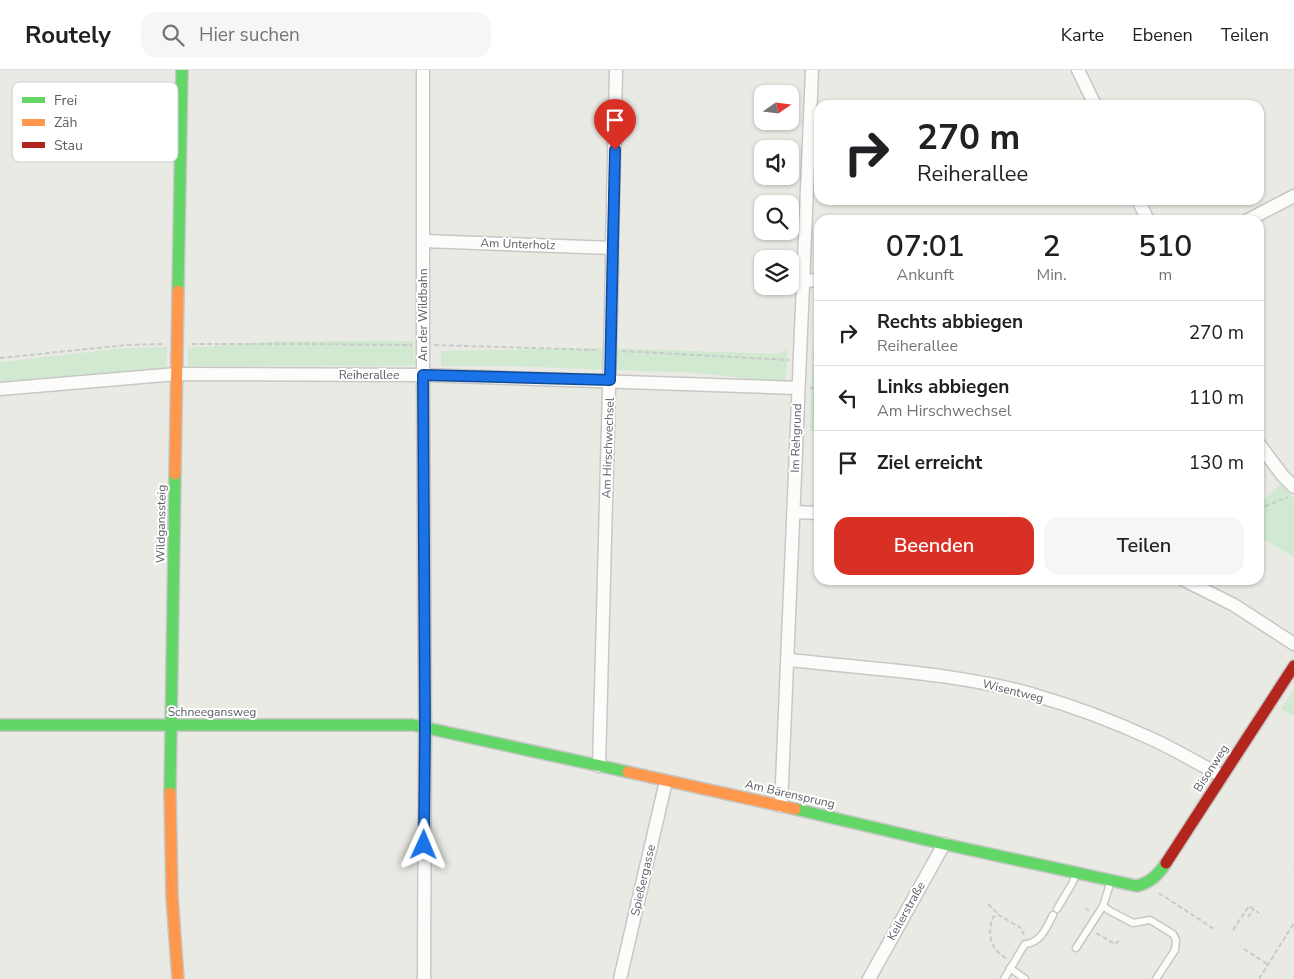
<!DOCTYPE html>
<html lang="de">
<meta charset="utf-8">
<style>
:root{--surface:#fff;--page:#f6f6f6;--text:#202124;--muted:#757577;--line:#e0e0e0;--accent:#d93025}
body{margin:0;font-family:"Nunito Sans",sans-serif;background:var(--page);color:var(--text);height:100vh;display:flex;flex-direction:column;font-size:19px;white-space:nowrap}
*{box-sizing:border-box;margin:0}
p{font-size:16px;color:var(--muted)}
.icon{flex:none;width:28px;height:28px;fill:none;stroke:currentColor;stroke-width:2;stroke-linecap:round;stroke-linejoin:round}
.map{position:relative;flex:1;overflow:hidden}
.details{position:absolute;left:814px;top:145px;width:450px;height:370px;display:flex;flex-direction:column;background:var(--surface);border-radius:15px;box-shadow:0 1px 4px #0004}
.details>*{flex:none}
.guide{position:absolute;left:814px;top:30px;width:450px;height:105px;border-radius:15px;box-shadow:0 1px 4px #0004;background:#fff;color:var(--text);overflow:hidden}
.needle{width:32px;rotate:76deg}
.buttons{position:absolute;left:754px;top:15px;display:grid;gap:10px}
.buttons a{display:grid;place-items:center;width:45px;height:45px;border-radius:10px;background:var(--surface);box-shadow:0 1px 4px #0004;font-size:25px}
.pin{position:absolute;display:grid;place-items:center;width:42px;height:42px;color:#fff;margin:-51px -21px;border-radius:50% 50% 50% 0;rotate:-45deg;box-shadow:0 0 5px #0007}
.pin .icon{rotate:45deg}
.me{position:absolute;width:55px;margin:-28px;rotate:1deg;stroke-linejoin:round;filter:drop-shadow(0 0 4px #0008)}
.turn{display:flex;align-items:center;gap:18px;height:105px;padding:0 20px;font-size:22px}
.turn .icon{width:65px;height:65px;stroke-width:2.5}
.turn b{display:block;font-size:35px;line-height:42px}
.eta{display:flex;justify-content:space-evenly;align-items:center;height:85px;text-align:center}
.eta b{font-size:30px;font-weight:600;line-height:35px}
.primary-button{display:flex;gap:10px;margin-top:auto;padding:10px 20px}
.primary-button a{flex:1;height:58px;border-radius:15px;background:var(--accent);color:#fff;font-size:20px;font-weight:600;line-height:58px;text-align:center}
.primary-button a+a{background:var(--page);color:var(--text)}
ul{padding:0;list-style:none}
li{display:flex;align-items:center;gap:15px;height:65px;padding:0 20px;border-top:1px solid var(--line)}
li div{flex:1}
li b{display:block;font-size:19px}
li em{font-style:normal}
header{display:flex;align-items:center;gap:30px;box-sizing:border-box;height:70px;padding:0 25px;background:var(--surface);border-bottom:1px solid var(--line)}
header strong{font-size:24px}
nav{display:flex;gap:28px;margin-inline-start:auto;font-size:18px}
.search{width:350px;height:45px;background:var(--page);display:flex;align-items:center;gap:12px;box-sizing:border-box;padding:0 18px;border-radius:15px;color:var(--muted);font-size:19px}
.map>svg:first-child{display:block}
.green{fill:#d1e8d1}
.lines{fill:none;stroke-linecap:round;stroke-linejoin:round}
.lane-casing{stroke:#c7c8c6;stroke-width:9}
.street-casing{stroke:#c7c8c6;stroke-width:15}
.fast-casing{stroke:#c5c6c5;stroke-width:14}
.slow-casing{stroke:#c5c6c5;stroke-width:14}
.jam-casing{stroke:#c5c6c5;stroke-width:14}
.path{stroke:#c7ccca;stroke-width:2;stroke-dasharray:5 2.5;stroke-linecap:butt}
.lane{stroke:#fcfcfb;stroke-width:6}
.street{stroke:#fcfcfb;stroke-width:12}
.fast{stroke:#63d668;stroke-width:11}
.slow{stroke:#ff974d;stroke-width:11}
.jam{stroke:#b3261e;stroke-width:11}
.tram{stroke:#e2e3e2;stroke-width:1}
.route-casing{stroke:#114b97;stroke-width:12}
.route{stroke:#1a73e8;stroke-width:9}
.labels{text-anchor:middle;stroke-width:4;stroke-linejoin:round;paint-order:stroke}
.street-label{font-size:12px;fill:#5a5d63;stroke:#fff}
.key{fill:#fff;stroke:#ceced0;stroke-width:1}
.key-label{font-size:14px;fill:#5a5d63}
</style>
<header>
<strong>Routely</strong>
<div class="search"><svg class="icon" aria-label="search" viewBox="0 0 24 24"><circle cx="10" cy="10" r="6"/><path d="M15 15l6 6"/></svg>Hier suchen</div>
<nav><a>Karte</a><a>Ebenen</a><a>Teilen</a></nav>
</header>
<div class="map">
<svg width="1294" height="909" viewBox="0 0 1294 909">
<rect width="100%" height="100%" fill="#eaeae4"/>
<g class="green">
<polygon points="280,271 413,271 415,295 393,296 188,296 188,278"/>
<polygon points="167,277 166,301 0,312 0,292 125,278"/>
<polygon points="787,277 786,313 698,303 506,296 441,296 441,281 607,278 780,284"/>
<polygon points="813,279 819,279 819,362 810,361"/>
<polygon points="1281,414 1294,429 1294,487 1259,466 1259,434"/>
<polygon points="1294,619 1294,646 1281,639"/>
</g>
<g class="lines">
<defs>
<g id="lane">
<polyline points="1103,836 1110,841 1133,853 1150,850 1173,864 1176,870 1175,880 1156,909"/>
<polyline points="1057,839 1073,812 1076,804"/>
<polyline points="1076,878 1103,836 1111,811"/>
<polyline points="1010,898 1025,909"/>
<path d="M1004,909L1025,874C1041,873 1046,858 1053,845"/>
</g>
<g id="street">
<polyline points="423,0 423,305 425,657 424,909"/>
<polyline points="1078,0 1095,35"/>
<polyline points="1138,130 1148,150"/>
<polyline points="1248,150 1294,126"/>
<polyline points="424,171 612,178"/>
<polyline points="803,211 819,210"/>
<polyline points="0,319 177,304 423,305 798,318"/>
<polyline points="1259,374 1283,406 1294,417"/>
<polyline points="793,442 819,443"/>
<polyline points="1184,510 1234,535 1294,574"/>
<path d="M788,590L810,592C883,600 961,604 1031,624C1073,636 1113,651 1152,669C1176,680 1199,694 1222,706"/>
<polyline points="599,696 610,281 612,200 612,178 616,0"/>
<polyline points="781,736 812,0"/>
<polyline points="620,909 666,711"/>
<polyline points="869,909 944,774"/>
</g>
<g id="fast">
<polyline points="178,221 182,0"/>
<polyline points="0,655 413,655 628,702"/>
<polyline points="170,723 175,404"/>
<path d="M795,739L944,774L1137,816C1151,812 1158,805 1166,793"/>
</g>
<g id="slow">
<polyline points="175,404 178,221"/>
<polyline points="628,702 795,739"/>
<polyline points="170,723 172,827 178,909"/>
</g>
<polyline id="jam" points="1166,793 1294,596"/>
</defs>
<use href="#lane" class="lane-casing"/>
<use href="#street" class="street-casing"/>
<use href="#fast" class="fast-casing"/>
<use href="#slow" class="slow-casing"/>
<use href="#jam" class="jam-casing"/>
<g class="path">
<polyline points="192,274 307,274 412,275"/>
<polyline points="434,275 599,280"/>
<polyline points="622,281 789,290"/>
<polyline points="0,288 126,275 162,274"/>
<polyline points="810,318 819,319"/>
<polyline points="1259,441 1266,436 1288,427"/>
<polyline points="1159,823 1214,859"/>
<polyline points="988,834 999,845"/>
<polyline points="1085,838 1090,841"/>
<polyline points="1248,847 1254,839"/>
<polyline points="1233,860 1249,836 1259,843"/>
<polyline points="1096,863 1115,874 1119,871"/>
<polyline points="1244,879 1269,895"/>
<path d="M1006,888C990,879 987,864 993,847L999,845L1021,858L1024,865"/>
<polyline points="1259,909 1294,853"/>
</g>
<use href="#lane" class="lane"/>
<use href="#street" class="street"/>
<use href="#fast" class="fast"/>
<use href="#slow" class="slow"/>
<use href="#jam" class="jam"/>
<polyline class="tram" points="1219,909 1294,798"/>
</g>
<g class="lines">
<defs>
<polyline id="route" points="424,775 425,657 423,305 610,310 615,80"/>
</defs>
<use href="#route" class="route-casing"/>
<use href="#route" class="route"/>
</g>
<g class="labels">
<g class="street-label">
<text transform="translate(518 174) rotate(2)" y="4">Am Unterholz</text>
<text transform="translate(423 245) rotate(-90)" y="4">An der Wildbahn</text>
<text x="369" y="309">Reiherallee</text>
<text transform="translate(796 368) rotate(-88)" y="4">Im Rehgrund</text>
<text transform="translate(608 378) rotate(-88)" y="4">Am Hirschwechsel</text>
<text transform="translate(161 454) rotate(-89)" y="4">Wildganssteig</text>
<text transform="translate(1013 621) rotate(14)" y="4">Wisentweg</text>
<text x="212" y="646">Schneegansweg</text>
<text transform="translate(1211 698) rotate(-57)" y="4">Bisonweg</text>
<text transform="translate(790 724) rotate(13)" y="4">Am Bärensprung</text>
<text transform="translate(643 810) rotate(-77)" y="4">Spießergasse</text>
<text transform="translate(906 841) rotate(-61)" y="4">Keilerstraße</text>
</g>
</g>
<rect x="12" y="12" width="166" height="80" rx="8" class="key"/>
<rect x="22" y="27" width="23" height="6" fill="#63d668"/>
<rect x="22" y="49" width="23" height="7" fill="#ff974d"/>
<rect x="22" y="72" width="23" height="6" fill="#b3261e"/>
<g class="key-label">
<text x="54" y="35">Frei</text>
<text x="54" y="57">Zäh</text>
<text x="54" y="80">Stau</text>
</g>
</svg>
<div class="buttons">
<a><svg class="needle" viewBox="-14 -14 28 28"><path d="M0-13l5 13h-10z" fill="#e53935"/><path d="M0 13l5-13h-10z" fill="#757577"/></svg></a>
<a><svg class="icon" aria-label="sound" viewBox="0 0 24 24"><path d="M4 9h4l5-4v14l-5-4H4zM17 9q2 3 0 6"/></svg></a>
<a><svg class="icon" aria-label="search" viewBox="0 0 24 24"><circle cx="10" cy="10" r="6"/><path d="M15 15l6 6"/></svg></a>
<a><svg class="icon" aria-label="layers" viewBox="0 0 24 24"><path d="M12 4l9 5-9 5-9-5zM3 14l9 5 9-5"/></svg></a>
</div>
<div class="pin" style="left:615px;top:80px;background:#d93025"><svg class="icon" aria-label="arrive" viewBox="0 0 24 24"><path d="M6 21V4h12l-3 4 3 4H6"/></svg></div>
<svg class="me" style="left:424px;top:775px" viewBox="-20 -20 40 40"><path d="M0-17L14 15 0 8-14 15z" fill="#1a73e8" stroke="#fff" stroke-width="4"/></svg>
<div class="guide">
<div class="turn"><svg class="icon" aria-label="right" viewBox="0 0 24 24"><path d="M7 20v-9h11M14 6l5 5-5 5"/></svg><div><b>270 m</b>Reiherallee</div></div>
</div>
<section class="details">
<div class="eta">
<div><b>07:01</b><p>Ankunft</p></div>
<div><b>2</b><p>Min.</p></div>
<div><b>510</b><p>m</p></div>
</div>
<ul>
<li><svg class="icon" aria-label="right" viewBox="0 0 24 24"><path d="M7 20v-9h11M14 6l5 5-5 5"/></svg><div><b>Rechts abbiegen</b><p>Reiherallee</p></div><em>270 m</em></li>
<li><svg class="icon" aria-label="left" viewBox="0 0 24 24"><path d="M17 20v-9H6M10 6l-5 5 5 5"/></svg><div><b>Links abbiegen</b><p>Am Hirschwechsel</p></div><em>110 m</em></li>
<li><svg class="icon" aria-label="arrive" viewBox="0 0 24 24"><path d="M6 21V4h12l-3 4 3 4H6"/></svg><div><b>Ziel erreicht</b></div><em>130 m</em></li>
</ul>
<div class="primary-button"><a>Beenden</a><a>Teilen</a></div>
</section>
</div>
